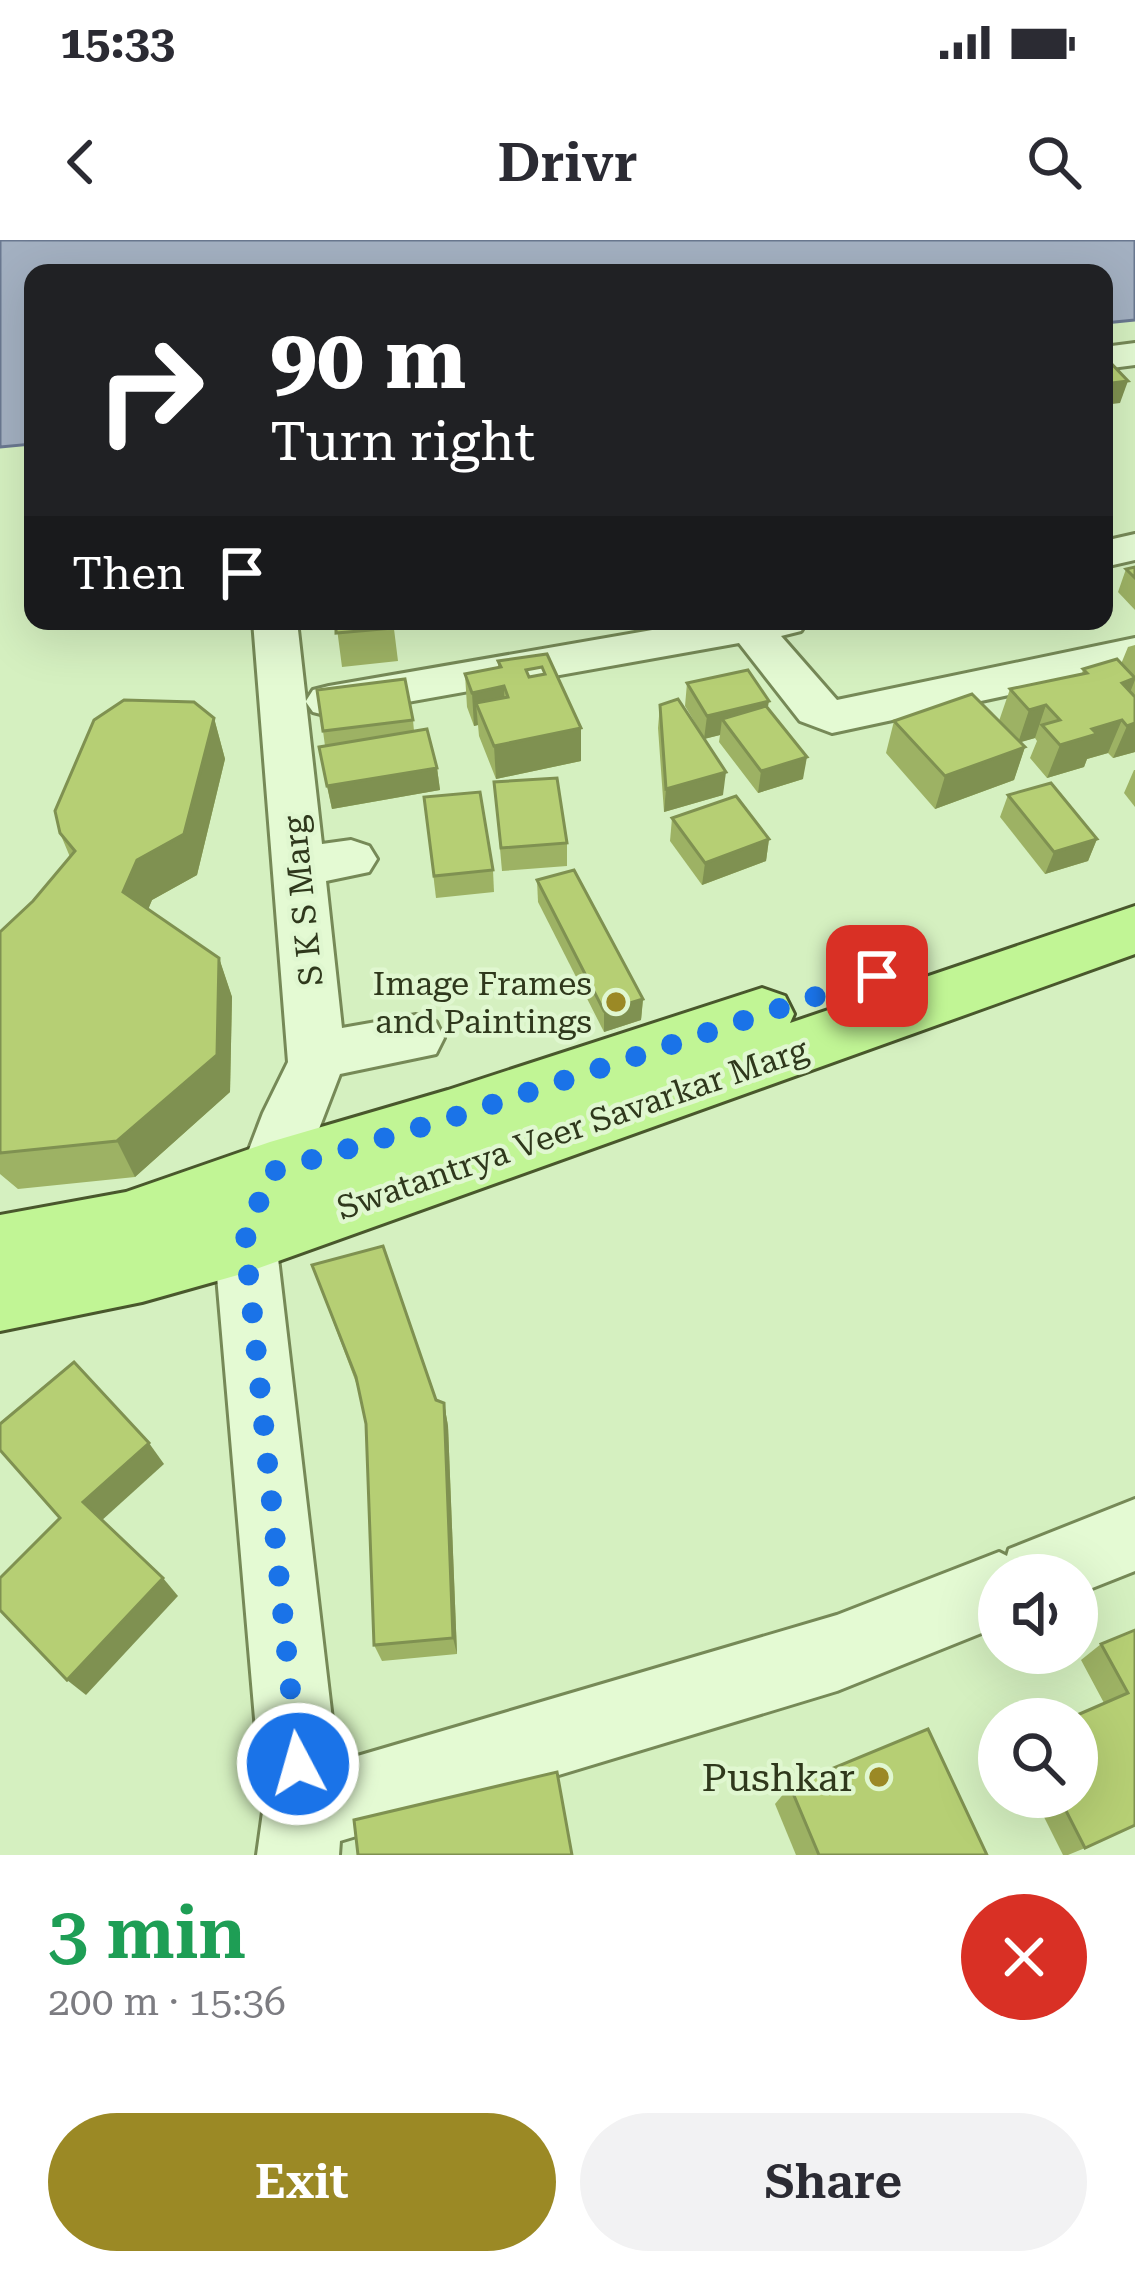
<!DOCTYPE html>
<meta charset="utf-8">
<style>
:root{--surface:#fff;--page:#f2f2f3;--text:#2b2b33;--muted:#7c7c81;--accent:#9b8925}
body{margin:0;font-family:"Roboto Serif",serif;background:var(--page);color:var(--text);height:100vh;display:flex;flex-direction:column;font-size:45px;white-space:nowrap}
*{box-sizing:border-box;margin:0}
p{font-size:39px;color:var(--muted)}
.icon{flex:none;width:66px;height:66px;fill:none;stroke:currentColor;stroke-width:2;stroke-linecap:round;stroke-linejoin:round}
.map{position:relative;height:1615px;overflow:hidden}
.side{display:flex;flex-direction:column;background:var(--surface);flex:1}
.side>*{flex:none}
.guide{position:absolute;left:24px;top:24px;width:1089px;height:366px;border-radius:24px;box-shadow:0 12px 48px #0002;background:#202124;color:#fff;overflow:hidden}
.buttons{position:absolute;left:978px;top:1314px;display:grid;gap:24px}
.buttons a{display:grid;place-items:center;width:120px;height:120px;border-radius:50%;background:var(--surface);box-shadow:0 12px 48px #0002;font-size:60px}
.pin{position:absolute;display:grid;place-items:center;width:102px;height:102px;color:#fff;margin:-51px;border-radius:24px;box-shadow:0 6px 18px #0006}
.me{position:absolute;width:132px;margin:-66px;rotate:354deg;stroke-linejoin:round;filter:drop-shadow(0 0 9px #0008)}
.turn{display:flex;align-items:center;gap:42px;height:252px;padding:0 48px;font-size:54px}
.turn .icon{width:156px;height:156px;stroke-width:2.5}
.turn b{display:block;font-size:84px;line-height:102px}
.then{display:flex;align-items:center;height:114px;padding:0 48px;background:#0003;gap:24px;font-size:45px}
.round{display:grid;place-items:center;flex:none;width:126px;height:126px;border-radius:63px;background:var(--page)}
.summary{display:flex;align-items:center;justify-content:space-between;height:204px;padding:0 48px}
h1{font-size:72px;font-weight:600;line-height:90px;color:#1e9e55}
.action{display:flex;gap:24px;margin-top:auto;padding:24px 48px}
.action a{flex:1;height:138px;border-radius:72px;background:var(--accent);color:#fff;font-size:48px;font-weight:600;line-height:138px;text-align:center}
.action a+a{background:var(--page);color:var(--text)}
.status{display:flex;justify-content:space-between;align-items:center;height:84px;padding:0 60px;background:var(--surface);direction:ltr}
.status svg{height:33px;fill:currentColor}
header{display:flex;justify-content:space-between;align-items:center;height:156px;padding:0 48px;background:var(--surface);font-size:54px;font-weight:600}
.map>svg:first-child{display:block}
.water{fill:#a3b0c1;stroke:#6a7890;stroke-width:3}
.lines{fill:none;stroke-linecap:round;stroke-linejoin:round}
.minor-casing{stroke:#768957;stroke-width:6}
.major-casing{stroke:#49572c;stroke-width:6}
.minor{fill:#e4fad3;fill-rule:evenodd}
.major{fill:#c1f595;fill-rule:evenodd}
.wall{fill:#9db264;fill-rule:evenodd}
.shaded-wall{fill:#7f9151}
.building{fill:#b6cf74;stroke:#7f9151;stroke-width:3;fill-rule:evenodd}
.route{stroke:#1a73e8;stroke-width:21;stroke-dasharray:0 37.8}
.poi-dot{fill:#9b8925;stroke:#e0f7d0;stroke-width:4.5}
.labels{text-anchor:middle;stroke-width:9;stroke-linejoin:round;paint-order:stroke}
.street-label{font-size:33px;fill:#2f381c;stroke:#e0f7d0}
.poi-label{font-size:33px;fill:#2f381c;stroke:#e0f7d0;text-anchor:end}
.near-poi-label{font-size:39px;fill:#2f381c;stroke:#e0f7d0;text-anchor:end}
</style>
<div class="status"><b>15:33</b><svg viewBox="0 0 49 12"><path d="M0 12V9h3v3zM5 12V6h3v6zM10 12V3h3v9zM15 12V0h3v12zM26 1h20v11H26zM47 4h2v5h-2z"/></svg></div>
<header><svg class="icon" aria-label="back" viewBox="0 0 24 24"><path d="M15 5l-7 7 7 7"/></svg>Drivr<svg class="icon" aria-label="search" viewBox="0 0 24 24"><circle cx="10" cy="10" r="6"/><path d="M15 15l6 6"/></svg></header>
<div class="map">
<svg width="1135" height="1615" viewBox="0 0 1135 1615">
<rect width="100%" height="100%" fill="#d5f0c0"/>
<polygon class="water" points="0,0 1135,0 1135,80 1104,83 1104,33 33,33 33,204 0,207"/>
<g class="lines">
<defs>
<g id="minor">
<polygon points="1135,103 1135,125 1104,129 1104,107"/>
<polygon points="1135,294 1135,320 1104,327 1104,301"/>
<polygon points="253,381 297,381 306,461 313,450 329,446 704,381 807,381 801,391 781,396 837,460 1135,398 1135,428 832,493 800,481 739,403 329,476 313,472 306,462 322,604 351,600 369,606 377,619 369,632 326,641 342,788 416,775 436,782 444,798 436,814 340,834 276,1001 337,1522 837,1375 999,1312 1007,1316 1009,1309 1135,1259 1135,1331 1077,1354 1077,1335 999,1335 999,1386 837,1451 340,1601 339,1615 257,1615 263,1572 214,1001 263,873 288,822"/>
</g>
<polygon id="major" points="1135,666 1135,714 245,1033 142,1062 0,1091 0,975 126,952 270,902 448,850 762,748 785,756 794,774 790,783"/>
</defs>
<use href="#minor" class="minor-casing"/>
<use href="#major" class="major-casing"/>
<use href="#minor" class="minor"/>
<use href="#major" class="major"/>
</g>
<g class="wall">
<polygon points="1135,327 1135,370 1118,352 1126,329"/>
<polygon points="336,381 458,381 458,384 394,389 398,421 342,427"/>
<polygon points="1135,405 1135,512 1113,518 1108,513 1087,519 1084,527 1047,538 1030,518 1037,501 1035,498 1020,502 1025,507 1014,540 935,569 886,513 894,481 999,481 1010,449 1082,434 1083,429 1121,424 1128,407"/>
<path d="M547,414L581,521L496,539L479,496L478,485L474,486L467,467L465,434L498,427V421ZM542,427L545,434L529,437L526,430Z"/>
<polygon points="687,443 768,468 803,539 758,553 719,502 720,495 704,499 723,555 664,572 658,488 660,465 704,498 685,466"/>
<polygon points="214,478 225,519 197,635 152,660 148,669 219,718 232,757 230,852 135,937 18,949 0,934 0,692 33,661 70,617 60,593"/>
<polygon points="413,480 414,491 437,528 440,550 332,569 319,507 325,506 323,491"/>
<polygon points="1134,530 1135,530 1135,567 1124,553"/>
<polygon points="494,542 567,603 567,626 502,631"/>
<polygon points="1008,555 1097,599 1088,621 1045,634 1000,577"/>
<polygon points="424,557 493,630 494,652 436,658"/>
<polygon points="672,578 769,599 766,621 702,645 670,601"/>
<polygon points="537,640 643,759 641,780 604,792 538,662"/>
<polygon points="312,1025 436,1160 444,1163 448,1186 457,1414 382,1421 374,1405 366,1184 358,1148"/>
<polygon points="1135,1390 1135,1585 1085,1608 1068,1615 1063,1615 1034,1557 1077,1557 1104,1463 1081,1420 1101,1404"/>
<polygon points="790,1546 987,1615 796,1615 775,1564"/>
</g>
<g class="shaded-wall">
<polygon points="1128,141 1120,163 1104,165 1104,144"/>
<polygon points="1135,439 1135,440 1122,472 1122,443"/>
<polygon points="504,446 505,479 476,463 478,485 474,486 472,453"/>
<polygon points="769,461 765,484 722,479 720,495 704,499 707,476"/>
<polygon points="1046,465 1035,498 1018,503 1029,470"/>
<polygon points="214,478 225,519 197,635 152,660 139,692 123,652 137,620"/>
<polygon points="1122,480 1108,513 1087,519 1084,527 1047,538 1060,505 1092,489"/>
<polygon points="1135,483 1135,512 1113,518 1127,486"/>
<polygon points="581,488 581,521 496,539 494,506"/>
<polygon points="1025,507 1014,540 935,569 945,536"/>
<polygon points="807,517 803,539 758,553 761,531"/>
<polygon points="437,528 440,550 332,569 327,546"/>
<polygon points="726,532 723,555 664,572 666,549"/>
<polygon points="769,599 766,621 702,645 705,623"/>
<polygon points="1097,599 1088,621 1045,634 1054,612"/>
<polygon points="219,718 232,757 230,852 135,937 117,901"/>
<polygon points="643,759 641,780 604,792 604,771"/>
<polygon points="444,1163 448,1186 457,1414 453,1398"/>
<polygon points="149,1203 164,1224 100,1282 83,1262"/>
<polygon points="163,1338 178,1356 86,1455 67,1440"/>
</g>
<g class="building">
<polygon points="1104,118 1106,118 1128,141 1104,144"/>
<polygon points="1135,327 1135,338 1126,329"/>
<polygon points="336,381 393,381 394,388 336,393"/>
<path d="M547,414L581,488L494,506L476,463L508,457L504,446L472,453L465,434L501,427L498,421ZM542,427L545,434L529,437L526,430Z"/>
<polygon points="1117,419 1135,438 1122,443 1135,457 1135,483 1127,486 1122,480 1092,489 1097,494 1060,505 1042,485 1060,480 1046,465 1029,470 1010,449 1087,433 1083,429"/>
<polygon points="748,430 769,461 707,476 687,443"/>
<polygon points="405,439 413,480 323,491 317,450"/>
<polygon points="972,454 1025,507 945,536 894,481"/>
<polygon points="678,459 726,532 666,549 660,465"/>
<polygon points="124,460 194,462 214,478 184,594 137,620 123,652 219,718 217,815 117,901 0,913 0,692 33,661 75,611 60,593 55,571 94,480"/>
<polygon points="766,466 807,517 761,531 722,479"/>
<polygon points="427,489 437,528 327,546 319,507"/>
<polygon points="557,538 567,603 501,608 494,542"/>
<polygon points="1051,543 1097,599 1054,612 1008,555"/>
<polygon points="480,552 493,630 434,636 424,557"/>
<polygon points="736,556 769,599 705,623 672,578"/>
<polygon points="574,630 643,759 604,771 537,640"/>
<polygon points="383,1006 436,1160 444,1163 453,1398 374,1405 366,1184 356,1137 312,1025"/>
<polygon points="74,1122 149,1203 83,1262 163,1338 67,1440 0,1370 0,1338 60,1278 0,1210 0,1184"/>
<polygon points="1135,1390 1135,1585 1085,1608 1059,1557 1077,1557 1077,1479 1068,1479 1128,1453 1101,1404"/>
<polygon points="928,1489 987,1615 819,1615 790,1546"/>
<polygon points="557,1532 572,1615 358,1615 354,1580"/>
</g>
<g class="lines">
<polyline class="route" points="298,1524 245,1000 270,932 448,879 877,736"/>
</g>
<g class="poi-dot">
<circle cx="616" cy="762" r="12"/>
<circle cx="879" cy="1537" r="12"/>
</g>
<g class="labels">
<g class="street-label">
<text transform="translate(302 661) rotate(-96)" y="12">S K S Marg</text>
<text transform="translate(572 888) rotate(-19)" y="12">Swatantrya Veer Savarkar Marg</text>
</g>
<g class="poi-label">
<text x="592" y="755">Image Frames<tspan x="592" dy="38">and Paintings</tspan></text>
</g>
<g class="near-poi-label">
<text x="855" y="1551">Pushkar</text>
</g>
</g>
</svg>
<div class="buttons">
<a><svg class="icon" aria-label="sound" viewBox="0 0 24 24"><path d="M4 9h4l5-4v14l-5-4H4zM17 9q2 3 0 6"/></svg></a>
<a><svg class="icon" aria-label="search" viewBox="0 0 24 24"><circle cx="10" cy="10" r="6"/><path d="M15 15l6 6"/></svg></a>
</div>
<div class="pin" style="left:877px;top:736px;background:#d93025"><svg class="icon" aria-label="arrive" viewBox="0 0 24 24"><path d="M6 21V4h12l-3 4 3 4H6"/></svg></div>
<svg class="me" style="left:298px;top:1524px" viewBox="-20 -20 40 40"><circle r="17" fill="#1a73e8" stroke="#fff" stroke-width="3"/><path d="M0-11L8 9 0 5-8 9z" fill="#fff"/></svg>
<div class="guide">
<div class="turn"><svg class="icon" aria-label="right" viewBox="0 0 24 24"><path d="M7 20v-9h11M14 6l5 5-5 5"/></svg><div><b>90 m</b>Turn right</div></div>
<div class="then">Then<svg class="icon" aria-label="arrive" viewBox="0 0 24 24"><path d="M6 21V4h12l-3 4 3 4H6"/></svg></div>
</div>
</div>
<section class="side">
<div class="summary"><div><h1>3 min</h1><p>200 m · 15:36</p></div><a class="round" style="background:#d93025;color:#fff"><svg class="icon" aria-label="close" viewBox="0 0 24 24"><path d="M6 6l12 12M18 6L6 18"/></svg></a></div>
<div class="action"><a>Exit</a><a>Share</a></div>
</section>
